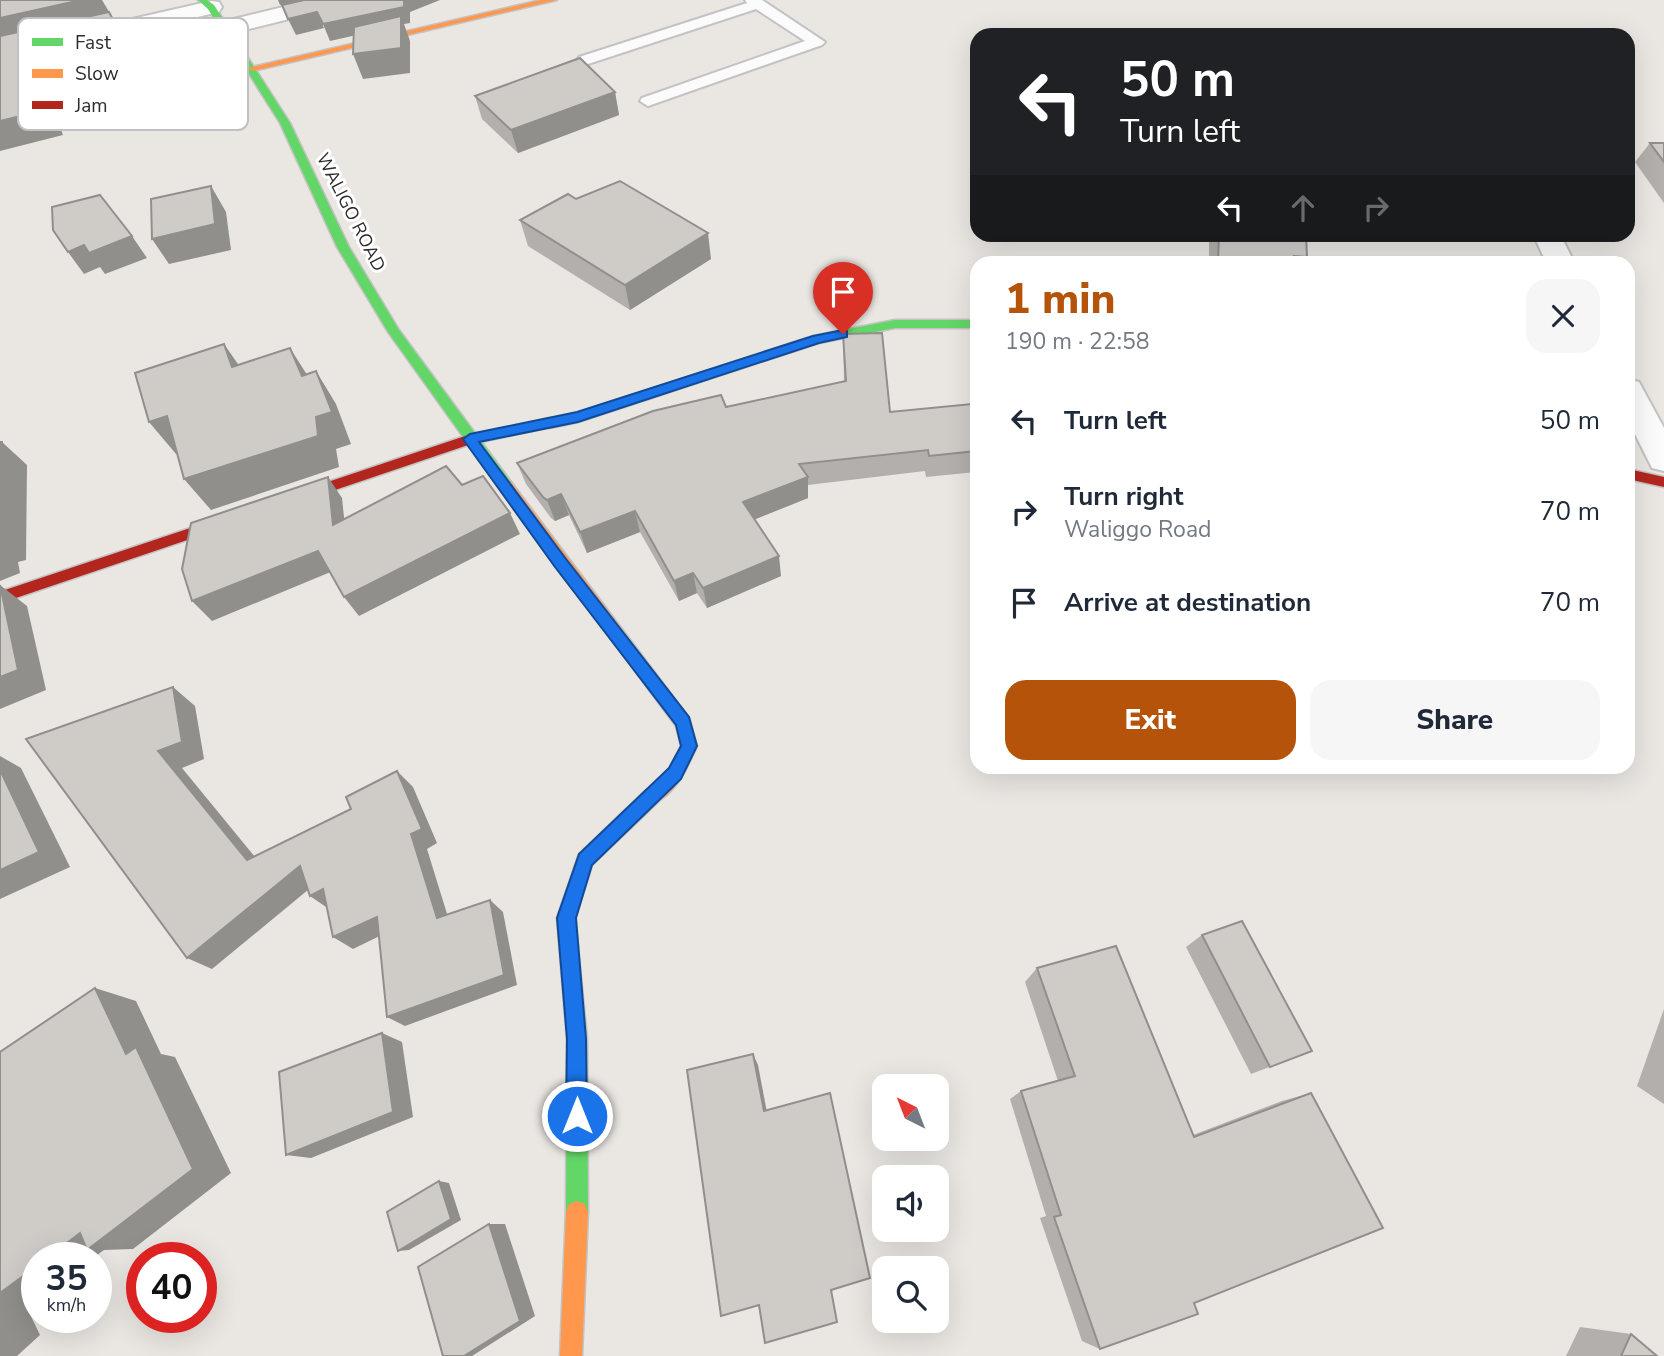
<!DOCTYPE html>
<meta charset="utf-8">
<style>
:root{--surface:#fff;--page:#f6f6f7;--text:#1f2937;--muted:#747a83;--accent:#b45309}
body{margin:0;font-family:"Nunito Sans",sans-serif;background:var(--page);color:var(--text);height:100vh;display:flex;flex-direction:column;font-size:26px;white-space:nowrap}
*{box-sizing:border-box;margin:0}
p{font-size:23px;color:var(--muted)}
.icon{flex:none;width:38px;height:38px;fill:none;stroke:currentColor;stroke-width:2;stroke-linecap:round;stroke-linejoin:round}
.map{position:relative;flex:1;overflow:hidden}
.panel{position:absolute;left:970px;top:256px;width:665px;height:518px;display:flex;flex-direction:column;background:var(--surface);border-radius:21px;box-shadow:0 7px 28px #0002}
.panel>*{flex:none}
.banner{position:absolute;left:970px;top:28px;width:665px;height:214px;border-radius:21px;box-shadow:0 7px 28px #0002;background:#202124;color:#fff;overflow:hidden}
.needle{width:46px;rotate:318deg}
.tools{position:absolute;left:872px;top:1074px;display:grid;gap:14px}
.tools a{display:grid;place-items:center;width:77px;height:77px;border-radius:14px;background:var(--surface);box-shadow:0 7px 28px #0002;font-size:35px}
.speed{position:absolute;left:21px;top:1242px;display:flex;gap:14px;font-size:35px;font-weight:700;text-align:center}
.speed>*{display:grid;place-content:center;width:91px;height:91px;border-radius:50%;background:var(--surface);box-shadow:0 7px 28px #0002;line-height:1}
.speed small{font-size:18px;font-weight:400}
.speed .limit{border:10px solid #d22;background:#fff;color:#111}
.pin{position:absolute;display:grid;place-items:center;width:60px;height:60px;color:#fff;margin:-72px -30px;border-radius:50% 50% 50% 0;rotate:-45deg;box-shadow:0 0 7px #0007}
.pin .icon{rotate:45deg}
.me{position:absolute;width:77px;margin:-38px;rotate:0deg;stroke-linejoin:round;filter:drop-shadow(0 0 5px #0008)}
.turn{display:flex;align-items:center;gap:24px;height:147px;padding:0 35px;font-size:32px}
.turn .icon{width:91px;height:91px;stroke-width:2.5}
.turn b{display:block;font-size:49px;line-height:60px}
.lanes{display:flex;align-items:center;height:66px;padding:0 35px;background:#0003;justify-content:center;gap:35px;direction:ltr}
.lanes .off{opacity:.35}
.round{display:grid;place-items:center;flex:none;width:74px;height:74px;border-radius:21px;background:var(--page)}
.overview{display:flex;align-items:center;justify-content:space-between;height:119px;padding:0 35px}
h1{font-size:42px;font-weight:800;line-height:52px;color:var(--accent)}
.action{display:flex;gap:14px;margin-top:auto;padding:14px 35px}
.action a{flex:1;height:80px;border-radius:21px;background:var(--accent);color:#fff;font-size:28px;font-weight:800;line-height:80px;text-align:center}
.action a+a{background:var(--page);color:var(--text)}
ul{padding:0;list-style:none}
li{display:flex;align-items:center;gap:21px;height:91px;padding:0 35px}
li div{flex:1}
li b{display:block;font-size:26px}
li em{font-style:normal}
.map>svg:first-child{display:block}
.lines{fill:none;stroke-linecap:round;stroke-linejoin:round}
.lane-casing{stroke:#c4c2c3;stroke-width:4}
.street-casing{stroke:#c4c2c3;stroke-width:4}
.fast-casing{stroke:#c4c2c3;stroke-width:3}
.slow-casing{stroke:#c4c2c3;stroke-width:3}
.jam-casing{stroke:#c4c2c3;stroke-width:3}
.lane{fill:#fcfbfb;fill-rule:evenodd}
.street{fill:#fcfbfb;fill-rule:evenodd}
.fast{fill:#63d668;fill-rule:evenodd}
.slow{fill:#ff974d;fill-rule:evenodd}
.jam{fill:#b3261e;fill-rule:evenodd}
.wall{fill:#b2afac}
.shaded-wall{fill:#918f8c}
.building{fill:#cfccc8;stroke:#918f8c;stroke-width:2}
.route{fill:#1a73e8;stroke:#114b97;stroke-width:2}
.labels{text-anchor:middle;stroke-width:6;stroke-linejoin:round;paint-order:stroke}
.far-street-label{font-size:18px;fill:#2c2c2c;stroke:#fff}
.key{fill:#fff;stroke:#c0c0c0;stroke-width:2}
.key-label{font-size:19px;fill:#2c2c2c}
</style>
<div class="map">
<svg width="1664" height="1356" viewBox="0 0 1664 1356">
<rect width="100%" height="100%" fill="#eae6e2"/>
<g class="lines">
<defs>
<polygon id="lane" points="745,0 762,0 825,42 822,45 648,106 640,101 642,98 805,41 756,9 591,63 585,65 577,60 579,57 747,3"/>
<g id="street">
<polygon points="312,0 349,0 346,5 225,35 217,33 214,28 217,23"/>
<polygon points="211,1 219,2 222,7 219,12 0,63 0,49"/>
<polygon points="1533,234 1560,234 1574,262 1546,262"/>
<polygon points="1628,379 1639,382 1664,428 1664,471 1652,468 1628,420"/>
</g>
<g id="fast">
<polygon points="198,0 207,0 214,5 290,123 349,247 399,330 511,482 513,486 511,490 501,490 388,332 337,247 280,123 208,9"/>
<polygon points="895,320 976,320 976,328 895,328 819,343 578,422 550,428 543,423 545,420 577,413 813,336"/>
<polygon points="652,788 658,790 660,796 658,802 592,865 575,918 587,1039 588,1212 585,1220 577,1223 569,1220 566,1212 567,1039 557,918 579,854 646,790"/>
</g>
<g id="slow">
<polygon points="541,0 557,0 253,71 248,68"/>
<path d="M506,481L511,482L689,718L697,746C687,767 676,795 652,804L646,802L644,796L669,769L681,746L676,726L501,490L499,486Z"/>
<polygon points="577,1201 585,1204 588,1212 582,1356 560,1356 566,1212 569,1204"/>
</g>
<g id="jam">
<polygon points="550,418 555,420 555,426 471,444 7,601 0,596 2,591 465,436"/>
<polygon points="1628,469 1664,477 1664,487 1628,479"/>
</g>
</defs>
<use href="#lane" class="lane-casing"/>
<use href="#street" class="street-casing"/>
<use href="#fast" class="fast-casing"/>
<use href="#slow" class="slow-casing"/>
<use href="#jam" class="jam-casing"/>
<use href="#lane" class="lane"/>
<use href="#street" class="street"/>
<use href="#fast" class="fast"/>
<use href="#slow" class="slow"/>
<use href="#jam" class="jam"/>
</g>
<g class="wall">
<polygon points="615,92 619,115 518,153 482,119 475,96"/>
<polygon points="1650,143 1664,143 1664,203 1635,162"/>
<polygon points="576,199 711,259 630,310 528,246 520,220"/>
<polygon points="1209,234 1306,234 1307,257 1305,262 1209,262"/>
<polygon points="843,334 890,412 976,417 976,472 926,477 925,471 808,485 808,498 755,519 781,576 707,608 697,593 679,601 640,532 587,553 569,515 555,521 551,518 526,484 517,463 726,407 844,382"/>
<polygon points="1202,935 1312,1051 1251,1074 1186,947"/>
<polygon points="1037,968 1193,1135 1282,1101 1311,1093 1194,1303 1100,1349 1082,1341 1040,1218 1046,1216 1010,1099 1021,1091 1058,1081 1025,982"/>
<polygon points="1664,1009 1664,1104 1637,1086"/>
<polygon points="1580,1327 1631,1334 1657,1356 1566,1356"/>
</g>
<g class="shaded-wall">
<polygon points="81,0 102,0 114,20 0,46 0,18"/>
<polygon points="278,0 301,0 280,5"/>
<polygon points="404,0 440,0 410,12 410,23 404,24 410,41 410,73 363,79 353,54 401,25 330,41 323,24"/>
<polygon points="317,12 324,28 296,35 288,19"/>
<polygon points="121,27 136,52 159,104 60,127 63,135 0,151 0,121 43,101"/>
<polygon points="615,92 619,115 518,153 511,130"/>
<polygon points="211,186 226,212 231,250 169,264 152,239"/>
<polygon points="708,233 711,259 630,310 625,285"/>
<polygon points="132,236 147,258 105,274 100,267 84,274 68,252 84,245"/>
<polygon points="224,344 247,377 232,367"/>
<polygon points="290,348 311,381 302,376"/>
<polygon points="316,371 336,404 351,444 336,449 339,467 211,510 184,479 316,417"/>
<polygon points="167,416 193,448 176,454 149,422"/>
<polygon points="2,442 27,465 26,560 18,562 20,573 0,581 0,521"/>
<polygon points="328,477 342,498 347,546 333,525"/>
<polygon points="808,477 808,498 746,523 743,502"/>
<polygon points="561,494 569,515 555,521 547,500"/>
<polygon points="635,511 640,532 587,553 580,532"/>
<polygon points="510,513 520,534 359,616 344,597"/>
<polygon points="318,551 333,571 212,621 192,601"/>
<polygon points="779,556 781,576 707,608 703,588"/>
<polygon points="693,573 697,593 679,601 674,581"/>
<polygon points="0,585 27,606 46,690 0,709"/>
<polygon points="173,687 195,706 204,759 182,768 268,873 247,860 158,751"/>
<polygon points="0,756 21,768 70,867 0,899"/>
<polygon points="397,771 413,787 437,843 427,849 452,930 437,918 411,834"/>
<polygon points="300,866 320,880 212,969 187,958"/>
<polygon points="323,889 329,909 310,896"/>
<polygon points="490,900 503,912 517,985 405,1026 387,1017"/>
<polygon points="377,917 394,929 353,949 333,937"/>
<polygon points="95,988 136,1001 161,1054 175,1057 231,1173 133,1249 104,1250 93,1258 47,1258 126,1054"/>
<polygon points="382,1033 402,1042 413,1117 311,1158 286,1155"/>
<polygon points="753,1054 758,1065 768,1118 764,1111"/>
<polygon points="439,1181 449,1183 461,1220 409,1250 398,1251"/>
<polygon points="489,1224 505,1224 535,1316 472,1356 464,1356"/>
<polygon points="37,1266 37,1301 27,1308 40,1335 17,1356 0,1356 0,1293"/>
</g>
<g class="building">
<polygon points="0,0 81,0 0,18"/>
<polygon points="304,0 404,0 404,7 323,24 317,12 288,19 282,5"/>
<polygon points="109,12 118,29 121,27 144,79 43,101 45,110 0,121 0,36"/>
<polygon points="401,16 401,48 353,54 354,27"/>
<polygon points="580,58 615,92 511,130 475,96"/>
<polygon points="1650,143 1664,143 1664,162"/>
<polygon points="620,181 708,233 625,285 520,220 568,194 576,199"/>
<polygon points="211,186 215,224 152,239 151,199"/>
<polygon points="100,195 132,236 89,253 84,245 68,252 53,230 52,207"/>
<polygon points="1219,234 1306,234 1307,257 1294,256 1295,262 1218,262"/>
<polygon points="882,333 890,412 972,404 976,417 976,451 929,456 928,450 799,464 808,477 743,502 779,556 703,588 693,573 674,581 635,511 580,532 561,494 547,500 543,497 517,463 653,411 721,395 726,407 846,381 843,334"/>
<polygon points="224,344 232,367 290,348 302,376 316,371 332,412 316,417 318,436 184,479 167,416 149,422 135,373"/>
<polygon points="0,442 2,442 0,521"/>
<polygon points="446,466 462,485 483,476 510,513 344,597 318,551 192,601 182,569 191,523 328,477 333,525"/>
<polygon points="0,585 18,670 0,677"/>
<polygon points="173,687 182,742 158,751 247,860 351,809 346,797 397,771 422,829 411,834 437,918 490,900 504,975 387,1017 377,917 333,937 323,889 310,896 300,866 187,958 26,739"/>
<polygon points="0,770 39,852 0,870"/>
<polygon points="1242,921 1312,1051 1270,1067 1202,935"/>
<polygon points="1116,946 1194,1137 1311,1093 1383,1228 1194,1303 1198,1314 1100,1349 1054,1217 1061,1215 1021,1091 1075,1076 1037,968"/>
<polygon points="95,988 126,1054 136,1047 193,1169 87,1250 80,1233 47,1258 37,1258 37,1266 0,1293 0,1052"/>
<polygon points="382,1033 393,1112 286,1155 279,1072"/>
<polygon points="753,1054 764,1111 830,1093 870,1278 831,1290 837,1322 765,1343 759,1305 721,1316 687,1070"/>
<polygon points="439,1181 451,1219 398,1251 387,1212"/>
<polygon points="489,1224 520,1321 464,1356 443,1356 418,1267"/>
<polygon points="1631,1334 1657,1356 1621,1356"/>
</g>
<polygon class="route" points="843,330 847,331 847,337 819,343 578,422 479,442 566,559 689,717 697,746 681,779 592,865 576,918 586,1039 587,1116 584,1124 577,1127 569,1124 566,1116 567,1039 557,918 579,854 669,768 681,746 676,725 555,567 463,439 470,434 577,412 813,336"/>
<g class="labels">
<g class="far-street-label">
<text transform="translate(351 212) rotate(63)" y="6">WALIGO ROAD</text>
</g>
</g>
<rect x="18" y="18" width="230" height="112" rx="10" class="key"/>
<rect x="32" y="38" width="31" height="8" fill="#63d668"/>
<rect x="32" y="69" width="31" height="9" fill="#ff974d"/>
<rect x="32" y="101" width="31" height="8" fill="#b3261e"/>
<g class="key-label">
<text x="75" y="49">Fast</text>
<text x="75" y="80">Slow</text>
<text x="75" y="112">Jam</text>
</g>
</svg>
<div class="tools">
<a><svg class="needle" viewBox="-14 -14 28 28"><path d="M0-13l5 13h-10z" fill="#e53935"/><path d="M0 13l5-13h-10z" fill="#747a83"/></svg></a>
<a><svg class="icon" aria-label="sound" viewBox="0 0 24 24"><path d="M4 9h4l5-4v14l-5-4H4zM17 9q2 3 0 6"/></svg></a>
<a><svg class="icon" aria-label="search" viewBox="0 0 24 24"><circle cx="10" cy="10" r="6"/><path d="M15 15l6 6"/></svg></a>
</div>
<div class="speed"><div>35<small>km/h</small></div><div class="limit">40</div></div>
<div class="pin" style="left:843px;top:334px;background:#d93025"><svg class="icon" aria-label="arrive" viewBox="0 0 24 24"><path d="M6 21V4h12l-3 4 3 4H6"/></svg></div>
<svg class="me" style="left:577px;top:1116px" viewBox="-20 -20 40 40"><circle r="17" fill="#1a73e8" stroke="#fff" stroke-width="3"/><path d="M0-11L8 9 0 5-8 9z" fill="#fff"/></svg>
<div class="banner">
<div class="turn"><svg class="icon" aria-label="left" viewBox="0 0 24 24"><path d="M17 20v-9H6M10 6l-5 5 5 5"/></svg><div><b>50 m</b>Turn left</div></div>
<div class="lanes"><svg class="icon" aria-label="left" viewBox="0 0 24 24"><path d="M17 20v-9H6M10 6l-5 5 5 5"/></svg><svg class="icon off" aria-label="ahead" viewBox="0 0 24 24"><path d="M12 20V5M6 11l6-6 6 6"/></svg><svg class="icon off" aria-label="right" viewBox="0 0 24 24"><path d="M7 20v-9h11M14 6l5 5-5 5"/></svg></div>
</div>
<section class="panel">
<div class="overview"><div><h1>1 min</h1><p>190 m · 22:58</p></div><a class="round"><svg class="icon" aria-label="close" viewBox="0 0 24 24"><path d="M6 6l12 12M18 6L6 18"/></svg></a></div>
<ul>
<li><svg class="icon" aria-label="left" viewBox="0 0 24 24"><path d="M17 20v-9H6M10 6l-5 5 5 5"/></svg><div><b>Turn left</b></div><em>50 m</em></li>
<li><svg class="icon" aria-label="right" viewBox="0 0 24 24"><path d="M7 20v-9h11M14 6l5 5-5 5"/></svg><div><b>Turn right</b><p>Waliggo Road</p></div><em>70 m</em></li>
<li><svg class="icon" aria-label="arrive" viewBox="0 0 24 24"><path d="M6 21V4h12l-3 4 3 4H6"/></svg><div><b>Arrive at destination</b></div><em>70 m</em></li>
</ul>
<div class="action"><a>Exit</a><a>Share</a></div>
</section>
</div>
